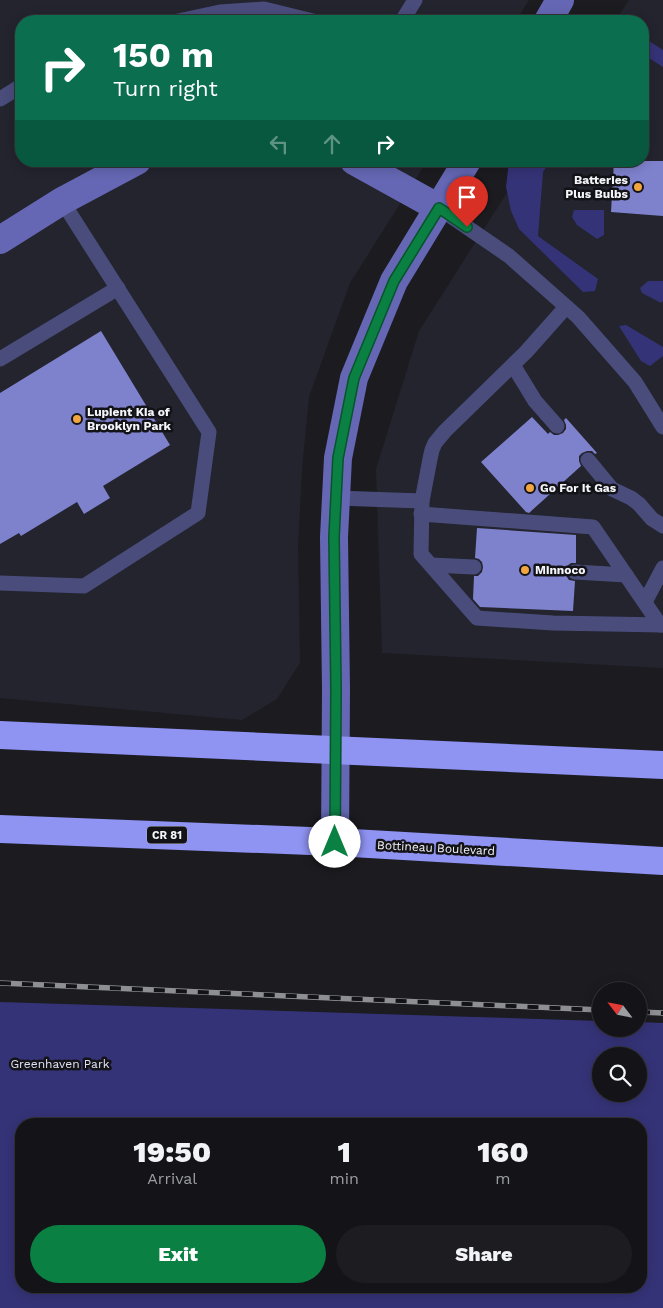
<!DOCTYPE html>
<style>
:root{--surface:#141418;--page:#1d1d21;--text:#f1f3f6;--muted:#9d9ea2;--line:#333337;--accent:#0b8043}
body{margin:0;font-family:"Work Sans",sans-serif;background:var(--page);color:var(--text);height:100vh;display:flex;flex-direction:column;font-size:19px;white-space:nowrap}
*{box-sizing:border-box;margin:0}
p{font-size:16px;color:var(--muted)}
.icon{flex:none;width:28px;height:28px;fill:none;stroke:currentColor;stroke-width:2;stroke-linecap:round;stroke-linejoin:round}
.map{position:relative;flex:1;overflow:hidden}
.details{position:absolute;left:15px;top:1118px;width:632px;height:175px;display:flex;flex-direction:column;background:var(--surface);border-radius:20px;box-shadow:0 2px 12px #0003,0 0 0 1px var(--line)}
.details>*{flex:none}
.hud{position:absolute;left:15px;top:15px;width:634px;height:152px;border-radius:20px;box-shadow:0 2px 12px #0003,0 0 0 1px var(--line);background:#0b6e4f;color:#fff;overflow:hidden}
.needle{width:32px;rotate:302deg}
.controls{position:absolute;left:592px;top:982px;display:grid;gap:10px}
.controls a{display:grid;place-items:center;width:55px;height:55px;border-radius:50%;background:var(--surface);box-shadow:0 2px 12px #0003,0 0 0 1px var(--line);font-size:25px}
.pin{position:absolute;display:grid;place-items:center;width:42px;height:42px;color:#fff;margin:-51px -21px;border-radius:50% 50% 50% 0;rotate:-45deg;box-shadow:0 0 5px #0007}
.pin .icon{rotate:45deg}
.me{position:absolute;width:55px;margin:-28px;rotate:0deg;stroke-linejoin:round;filter:drop-shadow(0 0 4px #0008)}
.turn{display:flex;align-items:center;gap:18px;height:105px;padding:0 15px;font-size:22px}
.turn .icon{width:65px;height:65px;stroke-width:2.5}
.turn b{display:block;font-size:35px;line-height:42px}
.lanes{display:flex;align-items:center;height:48px;padding:0 15px;background:#0003;justify-content:center;gap:25px;direction:ltr}
.lanes .off{opacity:.35}
.eta{display:flex;justify-content:space-evenly;align-items:center;height:85px;text-align:center}
.eta b{font-size:30px;font-weight:800;line-height:35px}
.button{display:flex;gap:10px;margin-top:auto;padding:10px 15px}
.button a{flex:1;height:58px;border-radius:30px;background:var(--accent);color:#fff;font-size:20px;font-weight:800;line-height:58px;text-align:center}
.button a+a{background:var(--page);color:var(--text)}
.map>svg:first-child{display:block}
.built{fill:#23242e}
.green{fill:#353377;fill-rule:evenodd}
.building{fill:#7e82cd}
.lines{fill:none;stroke-linecap:round;stroke-linejoin:round}
.lane{stroke:#4a4d7c;stroke-width:15}
.secondary{stroke:#6567b4;stroke-width:28}
.highway{stroke:#8f93f2;stroke-width:28}
.rail-casing{stroke:#8e8f93;stroke-width:5.5}
.rail{stroke:#121217;stroke-width:4;stroke-dasharray:11;stroke-linecap:butt}
.route-casing{stroke:#07532c;stroke-width:12}
.route{stroke:#0b8043;stroke-width:9}
.poi-dot{fill:#f1a640;stroke:#121217;stroke-width:2}
.labels{text-anchor:middle;stroke-width:5;stroke-linejoin:round;paint-order:stroke}
.shield{fill:#121217;stroke:#b0b1b4;stroke-width:1}
.shield-label{font-size:11px;font-weight:bold;fill:#f4f5f8}
.poi-label{font-size:12px;font-weight:bold;fill:#f4f5f8;stroke:#121217;text-anchor:start}
.street-label{font-size:12px;fill:#f4f5f8;stroke:#121217}
.park-label{font-size:12px;fill:#e0e2f7;stroke:#121217}
</style>
<div class="map">
<svg width="663" height="1308" viewBox="0 0 663 1308">
<rect width="100%" height="100%" fill="#1b1b20"/>
<g class="built">
<polygon points="0,0 529,0 516,21 21,21 21,161 427,161 350,283 309,397 302,470 298,546 300,663 277,699 242,720 0,698"/>
<polygon points="629,0 663,0 663,668 382,653 376,469 419,331 527,161 642,161 642,21 615,21"/>
</g>
<g class="green">
<polygon points="590,15 608,16 616,21 584,21"/>
<polygon points="643,37 663,50 663,67 647,57 643,63"/>
<polygon points="509,161 550,161 543,172 538,236 598,279 595,291 583,292 519,229 511,211 506,187"/>
<polygon points="574,210 604,210 604,235 597,239 577,225 572,217"/>
<polygon points="648,281 663,281 663,301 661,303 642,293 640,288"/>
<polygon points="626,325 663,347 663,356 650,366 641,361 619,326"/>
<path d="M0,1002L601,1021V1029H639V1022L663,1023V1308H0ZM639,1056V1094H601V1056ZM21,1124H641V1286H21Z"/>
</g>
<g class="building">
<polygon points="614,161 663,161 663,216 611,212"/>
<polygon points="101,331 170,445 103,486 110,498 84,514 77,502 21,536 19,533 0,544 0,393"/>
<polygon points="532,417 548,434 550,432 554,435 558,435 563,433 566,429 566,425 564,420 566,418 597,453 595,454 592,451 587,451 582,453 579,456 579,461 581,466 529,513 526,512 481,462"/>
<polygon points="477,528 576,535 576,563 571,563 567,566 566,572 567,577 569,580 575,581 573,611 480,607 473,599 474,576 478,576 482,572 483,567 482,562 479,559 475,558"/>
</g>
<g class="lines">
<g class="lane">
<polyline points="178,21 220,12 264,9 313,21"/>
<polyline points="402,21 415,0"/>
<polyline points="0,99 21,86"/>
<polyline points="439,208 509,256 578,317 635,382 663,427"/>
<polyline points="566,307 526,352 445,431 435,443 432,450 430,459 422,501 421,554 477,618 553,623 663,625"/>
<polyline points="0,359 118,288"/>
<polyline points="513,365 535,401 557,426"/>
<polyline points="588,460 612,489 631,498 639,504 652,519 663,526"/>
<polyline points="336,498 422,501"/>
<polyline points="421,514 593,527 660,625"/>
<polyline points="431,565 474,567"/>
<polyline points="575,572 626,575"/>
<polyline points="0,583 84,586 198,513 209,432 62,201"/>
<polyline points="645,602 663,568"/>
</g>
<g class="secondary">
<polyline points="548,21 560,0"/>
<polyline points="354,161 439,208"/>
<polyline points="0,240 62,201 137,161"/>
<polyline points="335,842 336,690 334,537 338,458 354,378 394,281 467,161"/>
</g>
<g class="highway">
<polyline points="0,735 663,765"/>
<polyline points="0,829 335,842 663,861"/>
</g>
<defs>
<g id="rail">
<polyline points="0,983 601,1010"/>
<polyline points="639,1012 663,1013"/>
</g>
</defs>
<use href="#rail" class="rail-casing"/>
<use href="#rail" class="rail"/>
</g>
<g class="lines">
<defs>
<polyline id="route" points="335,842 336,690 334,537 338,458 354,378 394,281 439,208 467,227"/>
</defs>
<use href="#route" class="route-casing"/>
<use href="#route" class="route"/>
</g>
<g class="poi-dot">
<circle cx="638" cy="187" r="5"/>
<circle cx="77" cy="419" r="5"/>
<circle cx="530" cy="488" r="5"/>
<circle cx="525" cy="570" r="5"/>
</g>
<g class="labels">
<rect class="shield" x="147" y="826.5" width="40" height="17" rx="4"/>
<g class="shield-label">
<text x="167" y="839">CR 81</text>
</g>
<g class="poi-label">
<text x="628" y="184" text-anchor="end">Batteries<tspan x="628" dy="14">Plus Bulbs</tspan></text>
<text x="87" y="416">Lupient Kia of<tspan x="87" dy="14">Brooklyn Park</tspan></text>
<text x="540" y="492">Go For It Gas</text>
<text x="535" y="574">Minnoco</text>
</g>
<g class="street-label">
<text transform="translate(436 848) rotate(3)" y="4">Bottineau Boulevard</text>
</g>
<g class="park-label">
<text x="60" y="1068">Greenhaven Park</text>
</g>
</g>
</svg>
<div class="controls">
<a><svg class="needle" viewBox="-14 -14 28 28"><path d="M0-13l5 13h-10z" fill="#e53935"/><path d="M0 13l5-13h-10z" fill="#9d9ea2"/></svg></a>
<a><svg class="icon" aria-label="search" viewBox="0 0 24 24"><circle cx="10" cy="10" r="6"/><path d="M15 15l6 6"/></svg></a>
</div>
<div class="pin" style="left:467px;top:227px;background:#d93025"><svg class="icon" aria-label="arrive" viewBox="0 0 24 24"><path d="M6 21V4h12l-3 4 3 4H6"/></svg></div>
<svg class="me" style="left:335px;top:842px" viewBox="-20 -20 40 40"><circle r="19" fill="#fff"/><path d="M0-13L10 11 0 6-10 11z" fill="#0b8043"/></svg>
<div class="hud">
<div class="turn"><svg class="icon" aria-label="right" viewBox="0 0 24 24"><path d="M7 20v-9h11M14 6l5 5-5 5"/></svg><div><b>150 m</b>Turn right</div></div>
<div class="lanes"><svg class="icon off" aria-label="left" viewBox="0 0 24 24"><path d="M17 20v-9H6M10 6l-5 5 5 5"/></svg><svg class="icon off" aria-label="ahead" viewBox="0 0 24 24"><path d="M12 20V5M6 11l6-6 6 6"/></svg><svg class="icon" aria-label="right" viewBox="0 0 24 24"><path d="M7 20v-9h11M14 6l5 5-5 5"/></svg></div>
</div>
<section class="details">
<div class="eta">
<div><b>19:50</b><p>Arrival</p></div>
<div><b>1</b><p>min</p></div>
<div><b>160</b><p>m</p></div>
</div>
<div class="button"><a>Exit</a><a>Share</a></div>
</section>
</div>
